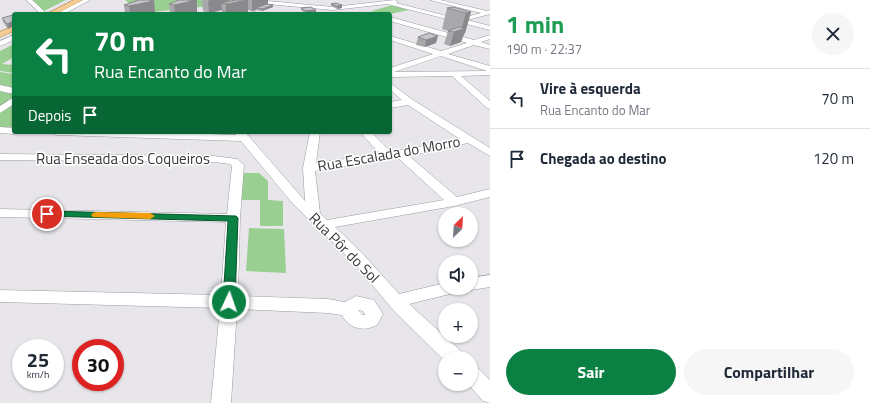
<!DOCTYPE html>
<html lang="pt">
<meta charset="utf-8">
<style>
:root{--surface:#fff;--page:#f6f6f7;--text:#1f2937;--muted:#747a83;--line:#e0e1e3;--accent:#0b8043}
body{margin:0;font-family:"Titillium Web",sans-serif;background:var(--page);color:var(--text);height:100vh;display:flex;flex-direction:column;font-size:15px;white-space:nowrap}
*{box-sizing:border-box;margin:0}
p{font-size:13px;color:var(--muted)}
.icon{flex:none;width:22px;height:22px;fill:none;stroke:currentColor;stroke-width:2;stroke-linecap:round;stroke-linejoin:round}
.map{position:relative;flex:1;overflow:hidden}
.panel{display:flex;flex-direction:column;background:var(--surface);width:380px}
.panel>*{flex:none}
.hud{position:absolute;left:12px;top:12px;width:380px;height:122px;border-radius:4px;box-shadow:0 1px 3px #0004;background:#0b8043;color:#fff;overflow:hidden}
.needle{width:26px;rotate:25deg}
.tools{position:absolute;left:438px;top:207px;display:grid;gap:8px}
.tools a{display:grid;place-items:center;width:40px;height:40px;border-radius:50%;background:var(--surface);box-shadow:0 1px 3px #0004;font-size:20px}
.speed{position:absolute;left:12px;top:339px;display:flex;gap:8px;font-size:20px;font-weight:700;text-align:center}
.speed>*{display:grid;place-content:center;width:52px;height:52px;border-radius:50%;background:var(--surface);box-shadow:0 1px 3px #0004;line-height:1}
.speed small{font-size:10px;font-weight:400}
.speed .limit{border:6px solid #d22;background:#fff;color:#111}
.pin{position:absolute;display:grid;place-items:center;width:34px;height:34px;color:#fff;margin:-17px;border:2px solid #fff;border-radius:50%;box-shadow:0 1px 4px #0007}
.me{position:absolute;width:44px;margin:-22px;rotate:3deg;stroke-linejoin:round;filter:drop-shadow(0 0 3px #0008)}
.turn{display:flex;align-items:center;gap:14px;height:84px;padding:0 16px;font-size:18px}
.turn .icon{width:52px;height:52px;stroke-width:2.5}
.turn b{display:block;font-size:28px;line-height:34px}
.then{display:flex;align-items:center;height:38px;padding:0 16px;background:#0003;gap:8px;font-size:15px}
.round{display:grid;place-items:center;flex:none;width:42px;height:42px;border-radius:21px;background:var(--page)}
.summary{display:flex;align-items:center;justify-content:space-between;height:68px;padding:0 16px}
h1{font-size:24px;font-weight:700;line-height:30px;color:#1e9e55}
.button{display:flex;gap:8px;margin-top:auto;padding:8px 16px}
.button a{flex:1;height:46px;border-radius:24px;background:var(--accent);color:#fff;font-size:16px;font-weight:700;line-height:46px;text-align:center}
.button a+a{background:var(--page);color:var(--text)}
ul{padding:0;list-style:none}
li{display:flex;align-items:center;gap:12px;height:60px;padding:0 16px;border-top:1px solid var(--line)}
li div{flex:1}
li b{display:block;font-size:15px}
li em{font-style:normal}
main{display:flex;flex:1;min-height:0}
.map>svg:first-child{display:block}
.green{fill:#99d092}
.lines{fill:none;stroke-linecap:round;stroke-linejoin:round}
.minor-casing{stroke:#9c9a9f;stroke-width:1}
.major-casing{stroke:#b18246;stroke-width:1}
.minor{fill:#fff;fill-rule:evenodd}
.major{fill:#f7cc94;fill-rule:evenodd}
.wall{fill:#a9a9ac}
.shaded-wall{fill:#8a898c}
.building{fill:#c5c4c8;stroke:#8a898c}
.route{fill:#0b8043;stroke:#07532c}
.slow{fill:#f59e0b}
.labels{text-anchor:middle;stroke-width:3;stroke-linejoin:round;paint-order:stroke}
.street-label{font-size:15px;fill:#39383a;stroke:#fff}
</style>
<main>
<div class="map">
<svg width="490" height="403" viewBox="0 0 490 403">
<rect width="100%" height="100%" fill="#e8e6eb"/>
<g class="green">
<polygon points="32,0 66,0 44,11"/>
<polygon points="125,0 259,0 260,1 141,13"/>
<polygon points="393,5 409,10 390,14 371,11"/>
<polygon points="14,44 14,57 2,64 14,65 14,73 0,71 0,51"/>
<polygon points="0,72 14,74 14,127 0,127"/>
<polygon points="241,173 259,173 268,181 268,200 283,201 283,226 260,226 260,200 240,200"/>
<polygon points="249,228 284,229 286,273 246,271"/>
</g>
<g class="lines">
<defs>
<g id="minor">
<polygon points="26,0 32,0 45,12 45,14 41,14"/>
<polygon points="83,0 90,0 64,14 56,14"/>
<polygon points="256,0 333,7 395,0 398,2 396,3 459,19 481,13 430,0 440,0 487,11 490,10 490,14 467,20 490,26 490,30 387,4 333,10 257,3"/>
<path d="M390,17L474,40L490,35V39L481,42L490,45V49L474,45L448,54L490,66V75L461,76L490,101V109L487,108L452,76L390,77V68L433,54L390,40V36L441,51L467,43L390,21ZM441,56L487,71L394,72Z"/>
<polygon points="14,35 14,40 0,46 0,41"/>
<path d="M390,83L413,100L490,148V156L468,143L409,156L457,197L490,189V197L454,206L335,227L363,254L399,294L445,283V288H460L458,292L409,304L462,352L464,358H445V361L394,311L353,262L293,204L241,141L57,135L52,132H155L236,135L234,132H245L305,201L303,168L310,132H320L316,163L380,154L360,132H371L391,152L460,139L408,105L390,108V102L402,100L390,90ZM398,158L444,200L327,220L320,213L315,171Z"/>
<polygon points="0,85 14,88 14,94 0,91"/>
<polygon points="14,97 14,104 0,113 0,106"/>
<polygon points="0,127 14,128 14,132 18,132 14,134 0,133"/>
<path d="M0,154L214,156L237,159L244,165L240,218L238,296L328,299L345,302L356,296L374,300L383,314L377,325C364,332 349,329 342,315L328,313L237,309L231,403H211L220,308L0,302V290L221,295L226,222L0,217V209L227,214L232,166L230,164L214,162L0,160ZM358,310L363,311L365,315H362Z"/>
<polygon points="490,275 490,287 471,290 465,288 471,288 471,278"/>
<polygon points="471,365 478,368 490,380 490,403 483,401 468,384 471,384"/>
</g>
<g id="major">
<polygon points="74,0 82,0 56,14 46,14"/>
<polygon points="14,26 14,31 0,37 0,32"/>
</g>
</defs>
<use href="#minor" class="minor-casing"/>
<use href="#major" class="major-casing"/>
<use href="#minor" class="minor"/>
<use href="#major" class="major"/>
</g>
<g class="wall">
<polygon points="139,0 154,0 155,14 125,14 124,5"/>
<polygon points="197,0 197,14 170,14 169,4"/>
<polygon points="202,0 229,0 229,1 236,0 268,0 268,4 273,7 262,11 256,10 252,11 248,10 248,12 239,14 222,14 222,10 209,13 203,11"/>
<polygon points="331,4 342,5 342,8 337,9 331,6"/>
<polygon points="301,8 316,10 316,12 306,13 301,10"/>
<polygon points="447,8 471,12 465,33 464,34 461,42 450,46 444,44 448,31 442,29"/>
<polygon points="14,17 8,29 3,22 2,18"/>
<polygon points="429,33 436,43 425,47 416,45 418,37"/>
</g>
<g class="shaded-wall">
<polygon points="152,0 154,0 155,14 130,14 129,6"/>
<polygon points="192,0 197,0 197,14 175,14 174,5"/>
<polygon points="211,0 229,0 229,4 248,0 248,12 239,14 226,14 226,4 221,3 222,10 209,13 208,1"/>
<polygon points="252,0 268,0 268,6 256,8 256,10 252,11"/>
<polygon points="273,5 273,7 262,11 262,9"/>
<polygon points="342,5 342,8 337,9 337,6"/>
<polygon points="316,10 316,12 306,13 306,11"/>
<polygon points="471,12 465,33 464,34 461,42 450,46 454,32 461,30 466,13"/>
<polygon points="14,21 14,26 8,29 7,24"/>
<polygon points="438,36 436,43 425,47 426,40"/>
</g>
<g class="building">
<polygon points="139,0 152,0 149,2 129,6 124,5"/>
<polygon points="179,0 192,0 188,2 174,5 169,4"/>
<polygon points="236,0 248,0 226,4 221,3"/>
<polygon points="336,3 342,5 337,6 331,4"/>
<polygon points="267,4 273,5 262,9 256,8"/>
<polygon points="311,7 316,10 306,11 301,8"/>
<polygon points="453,7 471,12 466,13 447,8"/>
<polygon points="255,12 259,14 245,14 245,13"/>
<polygon points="13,15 14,17 14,21 7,24 2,18"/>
<polygon points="459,27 465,28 454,32 448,31"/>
<polygon points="429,33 438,36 426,40 418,37"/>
</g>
<polygon class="route" points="47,211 236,216 238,218 235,302 233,305 229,307 225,305 223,302 228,221 43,216 42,214"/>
<polygon class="slow" points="96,212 150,213 155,216 150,219 93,217 91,215 93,213"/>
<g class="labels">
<g class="street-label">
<text transform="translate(389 154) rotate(-10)" y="5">Rua Escalada do Morro</text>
<text x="123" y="164">Rua Enseada dos Coqueiros</text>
<text transform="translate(344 248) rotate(45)" y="5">Rua Pôr do Sol</text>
</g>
</g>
</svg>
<div class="tools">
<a><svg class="needle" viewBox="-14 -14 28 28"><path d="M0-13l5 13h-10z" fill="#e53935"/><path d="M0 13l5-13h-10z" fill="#747a83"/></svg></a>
<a><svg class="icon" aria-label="sound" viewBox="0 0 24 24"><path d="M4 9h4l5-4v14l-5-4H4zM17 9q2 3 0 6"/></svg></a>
<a>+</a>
<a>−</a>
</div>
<div class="speed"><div>25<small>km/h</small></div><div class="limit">30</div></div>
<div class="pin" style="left:47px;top:214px;background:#d93025"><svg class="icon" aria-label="arrive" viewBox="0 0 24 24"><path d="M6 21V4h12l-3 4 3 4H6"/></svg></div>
<svg class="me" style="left:229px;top:302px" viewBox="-20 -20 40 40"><circle r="17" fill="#0b8043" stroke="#fff" stroke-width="3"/><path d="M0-11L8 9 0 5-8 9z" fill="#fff"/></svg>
<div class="hud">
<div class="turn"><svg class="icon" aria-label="left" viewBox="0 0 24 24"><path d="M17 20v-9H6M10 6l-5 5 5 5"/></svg><div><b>70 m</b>Rua Encanto do Mar</div></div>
<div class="then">Depois<svg class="icon" aria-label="arrive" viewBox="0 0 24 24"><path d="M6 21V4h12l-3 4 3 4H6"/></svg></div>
</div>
</div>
<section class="panel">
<div class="summary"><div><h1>1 min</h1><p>190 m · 22:37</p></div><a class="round"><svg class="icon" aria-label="close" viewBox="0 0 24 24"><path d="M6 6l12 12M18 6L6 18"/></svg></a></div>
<ul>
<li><svg class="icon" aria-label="left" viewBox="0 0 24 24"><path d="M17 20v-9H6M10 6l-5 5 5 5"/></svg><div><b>Vire à esquerda</b><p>Rua Encanto do Mar</p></div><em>70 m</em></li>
<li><svg class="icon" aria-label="arrive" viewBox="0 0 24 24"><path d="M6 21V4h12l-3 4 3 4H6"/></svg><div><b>Chegada ao destino</b></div><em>120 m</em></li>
</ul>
<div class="button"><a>Sair</a><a>Compartilhar</a></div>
</section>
</main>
